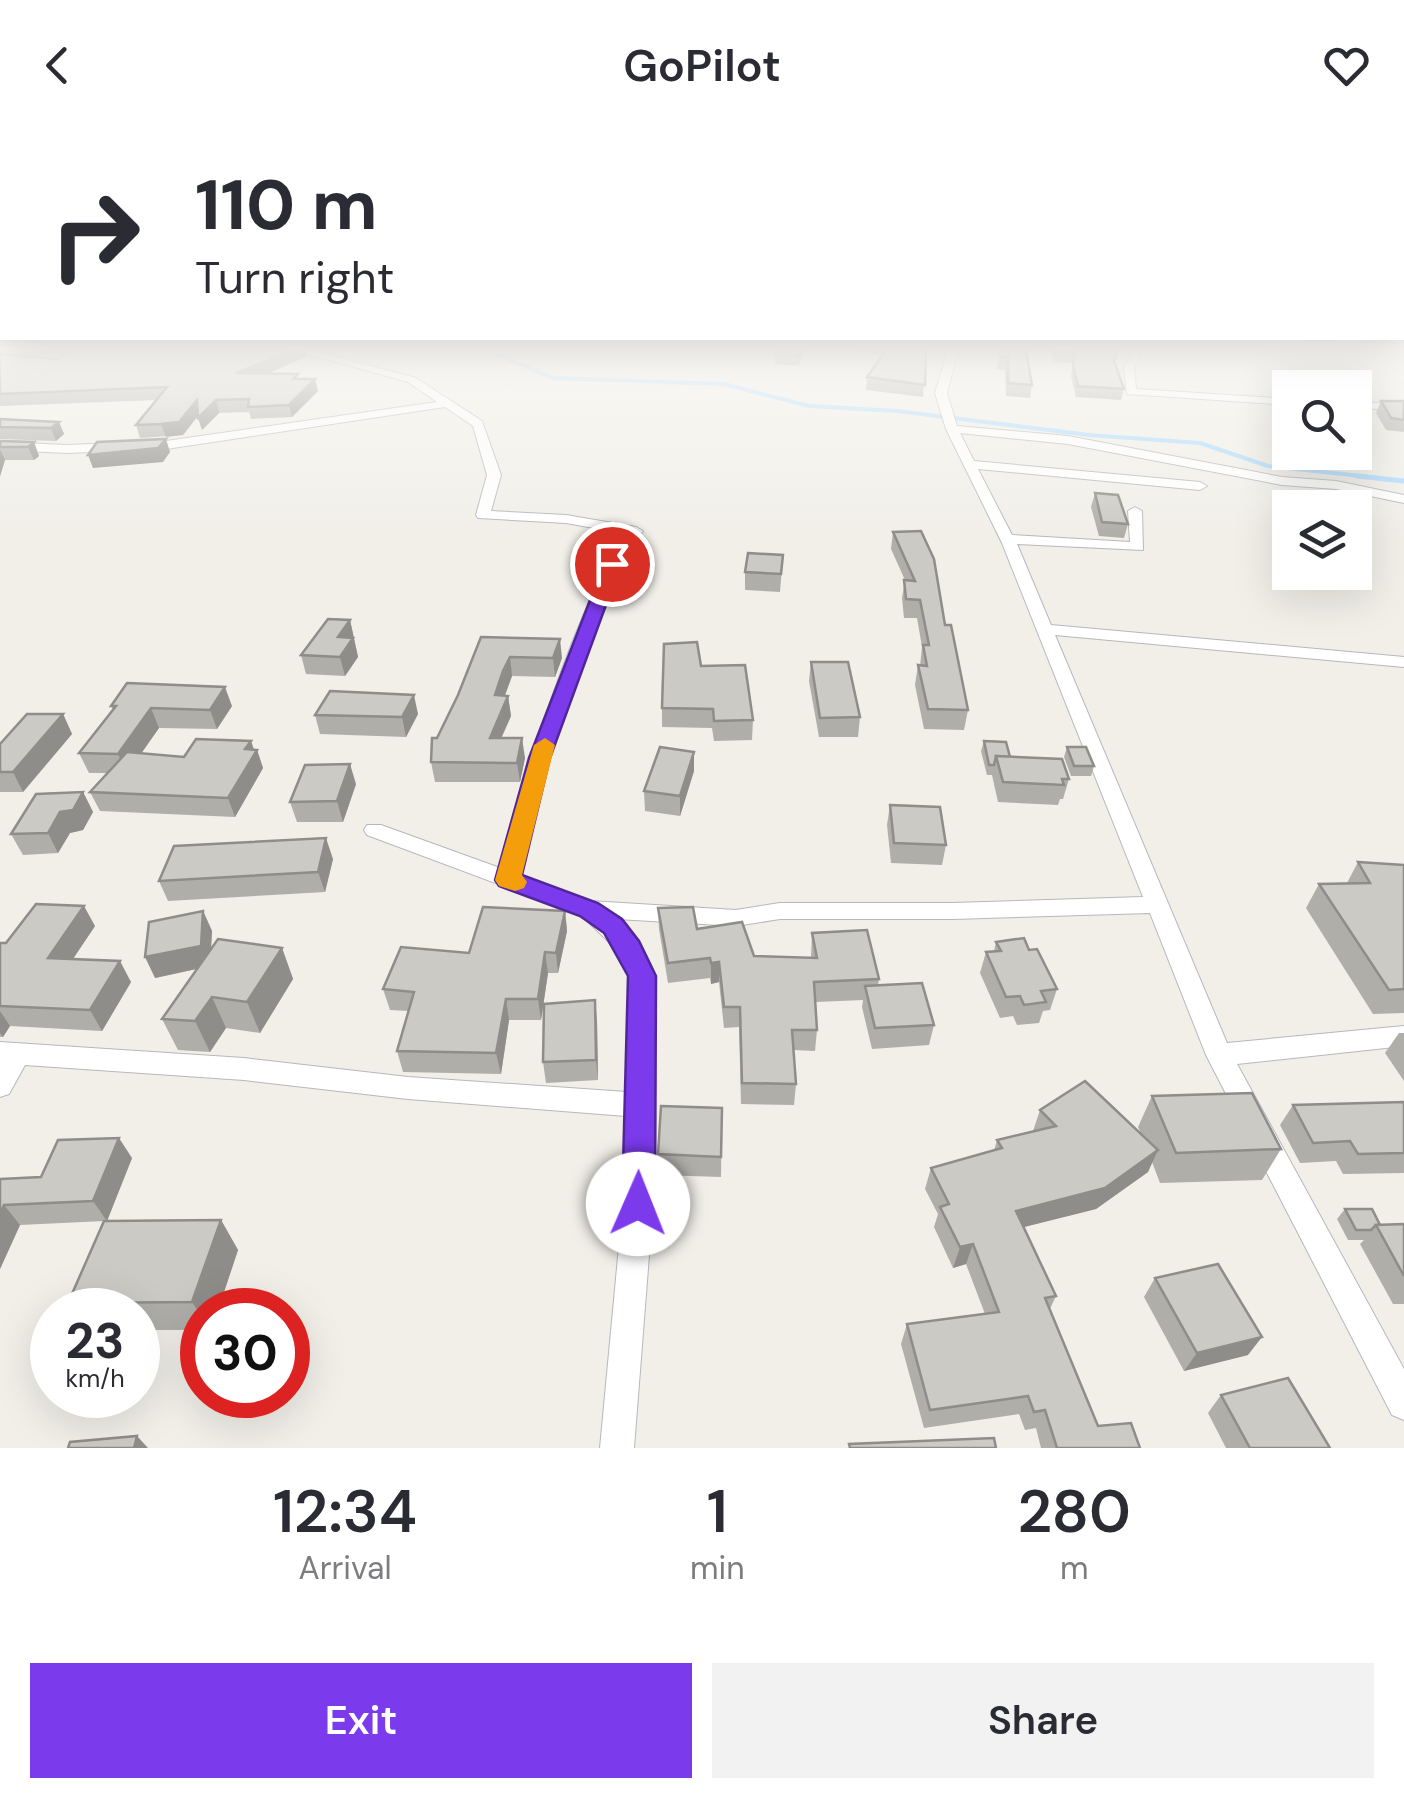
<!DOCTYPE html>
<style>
:root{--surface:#fff;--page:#f2f2f3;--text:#2b2b33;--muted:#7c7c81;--accent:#7c3aed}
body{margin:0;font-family:"DM Sans",sans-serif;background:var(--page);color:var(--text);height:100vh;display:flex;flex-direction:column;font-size:38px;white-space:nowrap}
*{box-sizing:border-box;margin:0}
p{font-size:32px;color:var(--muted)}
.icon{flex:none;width:55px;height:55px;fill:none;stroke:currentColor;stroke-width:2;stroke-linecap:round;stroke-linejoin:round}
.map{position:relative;height:1318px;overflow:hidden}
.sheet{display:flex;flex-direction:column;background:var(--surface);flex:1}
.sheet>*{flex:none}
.hud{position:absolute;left:0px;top:0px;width:1405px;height:210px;box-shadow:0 10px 40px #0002;background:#fff;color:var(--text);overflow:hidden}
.buttons{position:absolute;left:1272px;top:240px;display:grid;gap:20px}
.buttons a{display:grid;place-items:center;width:100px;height:100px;border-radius:0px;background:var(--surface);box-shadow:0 10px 40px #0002;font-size:50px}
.speed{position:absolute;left:30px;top:1158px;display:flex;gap:20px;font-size:50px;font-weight:700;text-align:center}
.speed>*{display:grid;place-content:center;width:130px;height:130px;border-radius:50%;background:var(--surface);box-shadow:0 10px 40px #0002;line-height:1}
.speed small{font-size:25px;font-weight:400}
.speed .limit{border:15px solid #d22;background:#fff;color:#111}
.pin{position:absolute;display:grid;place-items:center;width:85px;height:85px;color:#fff;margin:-42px;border:5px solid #fff;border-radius:50%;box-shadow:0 2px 10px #0007}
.me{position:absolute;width:110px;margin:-55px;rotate:1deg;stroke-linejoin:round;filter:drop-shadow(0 0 8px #0008)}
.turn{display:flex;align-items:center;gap:35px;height:210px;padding:0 30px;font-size:45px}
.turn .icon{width:130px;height:130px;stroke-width:2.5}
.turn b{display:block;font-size:70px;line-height:85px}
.eta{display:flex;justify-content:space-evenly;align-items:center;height:170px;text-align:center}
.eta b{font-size:60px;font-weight:600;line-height:70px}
.cta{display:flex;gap:20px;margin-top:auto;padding:20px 30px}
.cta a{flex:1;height:115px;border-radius:0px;background:var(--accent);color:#fff;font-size:40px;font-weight:600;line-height:115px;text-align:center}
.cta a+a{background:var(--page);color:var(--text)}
header{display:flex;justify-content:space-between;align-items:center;height:130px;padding:0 30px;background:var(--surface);font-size:45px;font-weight:600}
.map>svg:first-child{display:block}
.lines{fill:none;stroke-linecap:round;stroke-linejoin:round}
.stream-far1{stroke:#aadaff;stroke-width:4}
.stream{stroke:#aadaff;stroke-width:5}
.street-casing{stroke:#b5b8bc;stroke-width:2}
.street{fill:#fff;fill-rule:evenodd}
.wall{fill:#afaea9}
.shaded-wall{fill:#8f8d8a}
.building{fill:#cccac5;stroke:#8f8d8a;stroke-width:2.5}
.route{fill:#7c3aed;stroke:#51269a;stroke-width:2.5}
.slow{fill:#f59e0b}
</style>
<header><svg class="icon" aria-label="back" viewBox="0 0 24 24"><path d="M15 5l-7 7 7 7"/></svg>GoPilot<svg class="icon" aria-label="heart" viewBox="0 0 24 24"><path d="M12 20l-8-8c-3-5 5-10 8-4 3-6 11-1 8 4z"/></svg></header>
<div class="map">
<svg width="1404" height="1318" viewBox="0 0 1404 1318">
<rect width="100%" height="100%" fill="#f1efe8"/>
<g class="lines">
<polyline class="stream-far1" points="487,220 553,248 724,254 809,276 897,281 1089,305 1200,313 1268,336 1380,348"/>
<polyline class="stream" points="1357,346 1404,351"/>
<defs>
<g id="street">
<path d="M294,220H311L416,248L482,291L501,345L491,381L566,385L636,397L643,401L619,433L586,520L549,628L520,745L590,771L736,780L780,773H953L1143,767L1002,413L946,299L935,263L948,220H958L947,263L957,296L1068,306L1282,347L1336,351L1404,365V373L1336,359L1282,355L1068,314L960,303L974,331L1200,352L1207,356L1200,360L978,339L1012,405L1130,412L1128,381L1135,377L1142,381L1143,420L1017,414L1051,495L1404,527V537L1055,505L1227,913L1404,896V916L1237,934L1404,1239V1290L1392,1285L1206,925L1150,783L953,789H780L736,796L617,789L635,811L654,846L653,1074L634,1318H600L623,1074L626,986L408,969L244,950L25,935L9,964L0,967V912L244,928L408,947L627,962L630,846L612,815L581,785L367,705L364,700L367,695H381L500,738C521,659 544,583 574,508C590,470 602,436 627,404L566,393L478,388L476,385L487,345L473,296L445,277L166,319L67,323L0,320V312L67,315L166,311L437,272L408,252Z"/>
<polygon points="1128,220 1138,220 1139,229 1134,236 1136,259 1290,269 1290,275 1127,264 1124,236 1129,229"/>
<polygon points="1355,272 1404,274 1404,280 1355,278"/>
</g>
</defs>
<use href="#street" class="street-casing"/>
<use href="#street" class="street"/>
</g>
<g class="wall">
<polygon points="0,220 305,220 306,227 267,244 299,249 315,249 318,261 292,287 251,289 249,282 219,283 202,300 198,286 183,305 140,308 136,295 157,270 0,276 0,224 58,229 61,227 0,223"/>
<polygon points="805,220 798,236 775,234 775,223"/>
<polygon points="858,220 926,220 923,267 866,260 867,247 883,224 858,223"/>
<polygon points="1000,220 1026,220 1032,255 1030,268 1006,266 1005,240 997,239"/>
<polygon points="1050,220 1117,220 1115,233 1124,259 1121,270 1076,267 1071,246 1073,233 1054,232"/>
<polygon points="1381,271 1404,271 1404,302 1386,300 1376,283"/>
<polygon points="0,289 59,292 64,304 56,311 0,309"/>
<polygon points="0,311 34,312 39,326 34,330 5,330 0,346"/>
<polygon points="1317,322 1350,322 1347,329 1318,325"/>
<polygon points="1095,363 1128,394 1124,408 1099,406 1091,377"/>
<polygon points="1335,363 1369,369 1367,406 1361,419 1355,418 1355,378 1330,378"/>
<polygon points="893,402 945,495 968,580 964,600 924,599 915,555 918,535 920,536 922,517 917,488 904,488 902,468 905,450 891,419"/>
<polygon points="783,425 780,462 745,460 745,442"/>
<polygon points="350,490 358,527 345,546 306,544 301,525"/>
<polygon points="481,507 562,528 555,547 512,546 504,566 508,566 511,586 501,608 525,628 520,652 435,652 431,632 437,608 458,565"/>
<polygon points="811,532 860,587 858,607 819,607 809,551"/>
<polygon points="701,536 753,590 752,610 714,611 712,598 662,597 662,578"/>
<polygon points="111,576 232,576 217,599 159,598 141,623 184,627 251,611 254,620 257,620 263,638 235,687 100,681 90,662 108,643 89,643 79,623 113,580"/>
<polygon points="63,584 72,604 23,662 0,662 0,614"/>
<polygon points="418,584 406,607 320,604 315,585"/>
<polygon points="984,611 1010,627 1069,649 1063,669 1060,669 1058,675 998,672 992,645 987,645 981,621"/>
<polygon points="1067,617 1094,636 1091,646 1071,646 1064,627"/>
<polygon points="694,641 680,686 645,681 644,661"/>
<polygon points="356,654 343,692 297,692 290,672"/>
<polygon points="83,662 93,682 83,700 70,703 58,723 23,725 11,704"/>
<polygon points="890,675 946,715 942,735 891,733 887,695"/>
<polygon points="333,729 325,762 168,771 159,751"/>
<polygon points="1358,732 1404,735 1404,883 1373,884 1306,778 1319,754 1347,753"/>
<polygon points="658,778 754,826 811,828 812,803 879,849 878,855 934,895 929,915 872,919 862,877 863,870 816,872 817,900 815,921 793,920 796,954 794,975 741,974 739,897 724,898 719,852 711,854 710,848 668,853 659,799"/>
<polygon points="203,781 212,801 211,818 282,818 293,849 260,903 226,898 210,922 178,920 162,889 196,839 155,848"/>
<polygon points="565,781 567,801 558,843 548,843 541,890 509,890 501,944 403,942 397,921 409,881 390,880 383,859"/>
<polygon points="95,796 73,829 131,852 102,901 10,896 3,907 0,907 0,813 6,813"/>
<polygon points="996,812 1029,820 1057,859 1050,880 1043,881 1039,893 1017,895 1013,886 1000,888 980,843 986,822 994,821"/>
<polygon points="597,891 598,950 546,953 543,932"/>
<polygon points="1399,903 1404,903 1404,951 1385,923"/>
<polygon points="1152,966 1281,1019 1262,1050 1160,1053 1152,1032 1148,1042 1096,1079 1024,1097 1056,1166 1050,1179 1098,1296 1140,1318 1041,1318 1036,1298 1025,1300 1019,1284 924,1298 901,1214 907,1194 985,1184 966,1134 953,1138 934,1097 938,1084 925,1059 931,1038 994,1021 997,1010 1033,1001 1040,980 1141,1004 1138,997"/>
<polygon points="1404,972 1404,1043 1343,1044 1336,1031 1300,1033 1280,995 1293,975"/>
<polygon points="722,978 721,1047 659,1045 658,1024"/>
<polygon points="132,1028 107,1091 221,1090 238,1120 218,1180 202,1180 202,1200 138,1200 138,1180 74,1180 68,1173 104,1091 20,1095 0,1139 0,1049 41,1047"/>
<polygon points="1345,1079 1380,1095 1404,1094 1404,1174 1393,1174 1360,1114 1364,1110 1348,1110 1337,1089"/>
<polygon points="1155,1148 1248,1225 1184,1241 1144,1167"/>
<polygon points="1221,1265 1330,1318 1226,1318 1208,1283"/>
</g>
<g class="shaded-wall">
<polygon points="293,220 305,220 306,227 239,255 236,243"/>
<polygon points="801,220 805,220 798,236 798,225"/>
<polygon points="315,249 318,261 292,287 289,275"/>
<polygon points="197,270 200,283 183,305 166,307 161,294"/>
<polygon points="216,270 219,283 202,300 198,288"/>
<polygon points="59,292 64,304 56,311 51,298"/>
<polygon points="166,309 170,322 163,332 93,338 88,325"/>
<polygon points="34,312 39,326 34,330 28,317"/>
<polygon points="0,319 5,330 0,346"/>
<polygon points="350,490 358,527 345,546 340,527 338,507"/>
<polygon points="560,509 562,528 555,547 553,528"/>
<polygon points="510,527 512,546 498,585 495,565"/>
<polygon points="225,557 232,576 217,599 210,580"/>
<polygon points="414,565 418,584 406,607 402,587"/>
<polygon points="508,566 511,586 493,627 490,608"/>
<polygon points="151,578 159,598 127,644 118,624"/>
<polygon points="63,584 72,604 23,662 13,642"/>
<polygon points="522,608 525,628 520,652 517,633"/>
<polygon points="251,611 255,623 257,620 263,638 235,687 228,668 245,619"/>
<polygon points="694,622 694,641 680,686 680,666"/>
<polygon points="350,634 356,654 343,692 337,671"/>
<polygon points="83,662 93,682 83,700 70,703 58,723 48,703 60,682"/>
<polygon points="326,708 333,729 325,762 318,742"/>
<polygon points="84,776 95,796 60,848 48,828"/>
<polygon points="203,781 212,801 210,836 155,848 145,827"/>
<polygon points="565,781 567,801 558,843 556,823"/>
<polygon points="282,818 293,849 260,903 247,872"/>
<polygon points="545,822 548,843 541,890 538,869"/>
<polygon points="120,831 131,852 102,901 90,880"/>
<polygon points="719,832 719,852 711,854 711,833"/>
<polygon points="212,867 226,898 210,922 195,891"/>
<polygon points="506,869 509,890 501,944 496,923"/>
<polygon points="595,870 597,891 598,950 596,930"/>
<polygon points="0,881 10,896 3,907 0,903"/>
<polygon points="119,1008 132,1028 107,1091 93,1071"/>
<polygon points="1158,1020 1148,1042 1096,1079 1008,1101 1016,1081"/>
<polygon points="4,1075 20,1095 0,1139 0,1084"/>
<polygon points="221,1090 238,1120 218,1180 202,1180 202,1187 192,1172"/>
<polygon points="973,1114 966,1134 953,1138 960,1117"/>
<polygon points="1262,1207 1248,1225 1184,1241 1197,1223"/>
<polygon points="137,1306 148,1318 134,1318"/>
</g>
<g class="building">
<polygon points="66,220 293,220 236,243 298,244 293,249 315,249 289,275 248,277 249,269 216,270 198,288 197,270 179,292 161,294 136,295 167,257 0,264 0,224 58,229 67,221"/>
<polygon points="777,220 801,220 798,225 775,223"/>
<polygon points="886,220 926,220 925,255 867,247"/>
<polygon points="1000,220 1026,220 1032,255 1008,253 1008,227 999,226"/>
<polygon points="1056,220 1117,220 1116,228 1113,228 1124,259 1078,256 1073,235 1075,223 1056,222"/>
<polygon points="1381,271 1404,271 1404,290 1391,288"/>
<polygon points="0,289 59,292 51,298 0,297"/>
<polygon points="166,309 158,318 88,325 97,312"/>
<polygon points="0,311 34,312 28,317 0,317"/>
<polygon points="1095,363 1118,365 1128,394 1102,392"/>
<polygon points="1335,363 1369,369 1367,406 1355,403 1355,378 1333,378"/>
<polygon points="921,401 934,429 945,495 951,495 968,580 928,579 918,535 927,536 923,515 929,515 920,470 906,469 904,450 915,451 893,402"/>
<polygon points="748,423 783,425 781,444 745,442"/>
<polygon points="328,489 350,490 338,507 353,508 340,527 301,525"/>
<polygon points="481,507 560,509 553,528 510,527 503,541 495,565 508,566 490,608 522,608 517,633 431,632 432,608 437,608 458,565"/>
<polygon points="697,512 701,536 745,535 753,590 714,591 713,579 662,578 664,514"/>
<polygon points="811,532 848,532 860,587 820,588"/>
<polygon points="127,553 225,557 210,580 151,578 118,624 79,623 116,576 111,576"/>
<polygon points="330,561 414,565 402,587 315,585"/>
<polygon points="27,584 63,584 13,642 0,642 0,614"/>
<polygon points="196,609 251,611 245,619 257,620 228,668 90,662 127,622 184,627"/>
<polygon points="984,611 1006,612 1010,627 996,626 994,635 989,635"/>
<polygon points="660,617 694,622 680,666 644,661"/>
<polygon points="1067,617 1086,617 1094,636 1074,636"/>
<polygon points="996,626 1062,629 1069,649 1062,649 1064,655 1003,652"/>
<polygon points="350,634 337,671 290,672 305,635"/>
<polygon points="83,662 73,680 60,682 48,703 11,704 36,664"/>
<polygon points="890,675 940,677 946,715 894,713"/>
<polygon points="326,708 318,742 159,751 174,716"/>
<polygon points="1358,732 1404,735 1404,859 1389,860 1319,754 1370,753"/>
<polygon points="36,774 84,776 48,828 120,831 90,880 0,876 0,813 6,813"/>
<polygon points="483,777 565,781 556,823 545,822 538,869 506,869 496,923 397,921 414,862 383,859 401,817 469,823"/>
<polygon points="693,777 697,799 742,792 754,826 817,828 812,803 867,800 879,849 814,852 817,900 792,900 796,954 742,953 740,877 724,877 719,832 711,833 710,828 668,833 658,778"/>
<polygon points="203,781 201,816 145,827 149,792"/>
<polygon points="1024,808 1029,820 1037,819 1057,859 1041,861 1046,872 1024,875 1020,866 1006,867 986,822 1001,821 996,812"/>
<polygon points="218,809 282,818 247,872 212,867 195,891 162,889"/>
<polygon points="922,853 934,895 875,898 865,856"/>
<polygon points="595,870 596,930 543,932 544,874"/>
<polygon points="1085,951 1158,1020 1105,1058 1016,1081 1056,1166 1045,1168 1098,1296 1131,1293 1140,1318 1057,1318 1045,1280 1034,1282 1028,1266 930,1280 907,1194 999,1182 973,1114 960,1117 940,1077 949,1074 931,1038 1002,1018 997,1010 1056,996 1040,980"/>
<polygon points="1252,963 1281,1019 1176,1023 1152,966"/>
<polygon points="1404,972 1404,1023 1358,1024 1350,1011 1313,1013 1293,975"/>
<polygon points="661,976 722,978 721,1027 658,1024"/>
<polygon points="119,1008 93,1071 4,1075 0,1084 0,1049 41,1047 58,1010"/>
<polygon points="1345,1079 1372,1079 1380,1095 1376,1095 1371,1100 1356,1100"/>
<polygon points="221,1090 192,1172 68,1173 104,1091"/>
<polygon points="1404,1094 1404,1146 1376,1095"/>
<polygon points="1218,1134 1262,1207 1197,1223 1155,1148"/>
<polygon points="1288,1248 1330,1318 1250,1318 1221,1265"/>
<polygon points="137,1306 134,1318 68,1318 70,1312"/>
<polygon points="994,1308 996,1318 850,1318 849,1314"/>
</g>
<linearGradient id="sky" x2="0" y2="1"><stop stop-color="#8fc3f1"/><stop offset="0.54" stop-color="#f9f8f5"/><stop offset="1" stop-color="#f9f8f5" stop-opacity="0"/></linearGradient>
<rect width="1404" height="405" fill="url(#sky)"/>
<polygon class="route" points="612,428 621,434 550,628 522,745 598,773 622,789 639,811 656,846 655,1074 650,1085 638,1089 626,1085 622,1074 628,846 604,803 580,786 499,756 495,750 529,628 604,434"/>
<polygon class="slow" points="545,608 555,615 522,745 527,752 524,758 515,761 499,756 495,750 534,615"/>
</svg>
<div class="buttons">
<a><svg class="icon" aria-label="search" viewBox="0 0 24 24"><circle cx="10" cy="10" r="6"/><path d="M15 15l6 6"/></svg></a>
<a><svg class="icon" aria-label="layers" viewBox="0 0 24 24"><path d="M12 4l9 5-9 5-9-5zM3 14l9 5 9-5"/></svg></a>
</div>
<div class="speed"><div>23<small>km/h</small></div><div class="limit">30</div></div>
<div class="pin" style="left:612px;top:434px;background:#d93025"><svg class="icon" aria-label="arrive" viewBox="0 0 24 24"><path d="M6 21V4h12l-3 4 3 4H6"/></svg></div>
<svg class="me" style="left:638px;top:1074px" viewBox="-20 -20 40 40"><circle r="19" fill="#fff"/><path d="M0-13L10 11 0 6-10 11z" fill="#7c3aed"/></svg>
<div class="hud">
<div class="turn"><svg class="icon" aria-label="right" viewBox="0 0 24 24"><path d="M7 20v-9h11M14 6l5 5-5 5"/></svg><div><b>110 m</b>Turn right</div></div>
</div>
</div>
<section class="sheet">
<div class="eta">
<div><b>12:34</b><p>Arrival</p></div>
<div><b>1</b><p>min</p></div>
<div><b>280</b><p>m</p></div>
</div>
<div class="cta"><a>Exit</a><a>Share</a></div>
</section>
